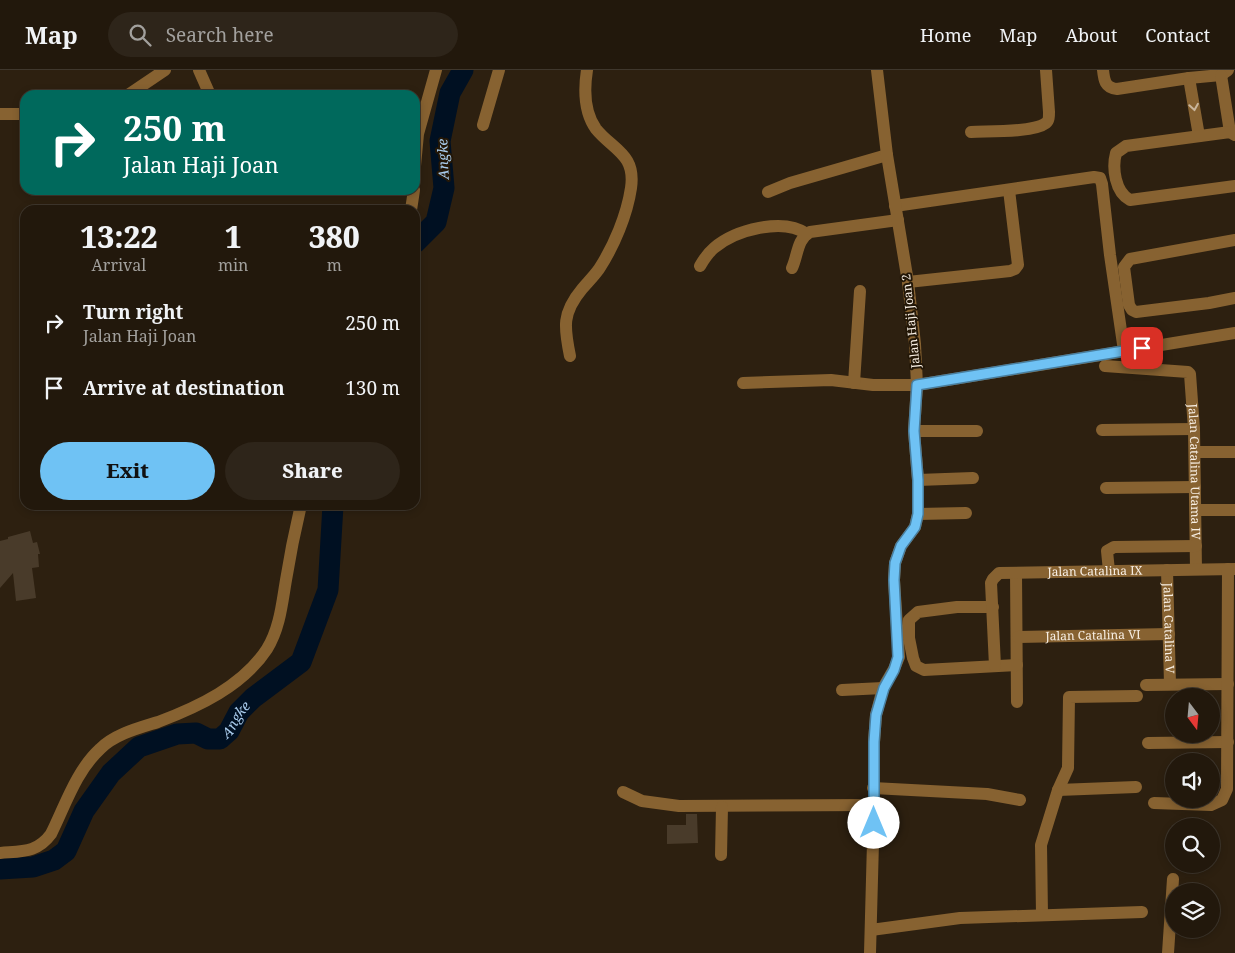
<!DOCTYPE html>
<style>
:root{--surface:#22180c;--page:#2e251a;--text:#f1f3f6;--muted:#a2a09d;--line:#3f372d;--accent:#6fc2f4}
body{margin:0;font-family:"Noto Serif",serif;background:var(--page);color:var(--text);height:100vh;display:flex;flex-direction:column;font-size:19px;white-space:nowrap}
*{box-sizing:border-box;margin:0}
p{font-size:16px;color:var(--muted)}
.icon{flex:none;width:28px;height:28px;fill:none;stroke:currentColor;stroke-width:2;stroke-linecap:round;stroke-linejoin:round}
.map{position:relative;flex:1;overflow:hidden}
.panel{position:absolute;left:20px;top:135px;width:400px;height:305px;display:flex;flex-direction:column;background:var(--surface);border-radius:15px;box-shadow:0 2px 8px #0003,0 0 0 1px var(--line)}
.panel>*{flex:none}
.hud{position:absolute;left:20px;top:20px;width:400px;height:105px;border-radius:15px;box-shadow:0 2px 8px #0003,0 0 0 1px var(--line);background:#00695c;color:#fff;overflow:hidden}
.needle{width:32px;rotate:164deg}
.fabs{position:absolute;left:1165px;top:618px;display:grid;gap:10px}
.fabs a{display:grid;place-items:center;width:55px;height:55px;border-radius:50%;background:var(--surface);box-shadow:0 2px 8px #0003,0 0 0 1px var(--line);font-size:25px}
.pin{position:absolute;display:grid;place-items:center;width:42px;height:42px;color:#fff;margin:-21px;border-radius:10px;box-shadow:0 2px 8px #0006}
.me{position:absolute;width:55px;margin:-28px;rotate:0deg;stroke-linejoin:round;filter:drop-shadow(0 0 4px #0008)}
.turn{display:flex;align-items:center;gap:18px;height:105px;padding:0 20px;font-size:22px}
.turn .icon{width:65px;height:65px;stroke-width:2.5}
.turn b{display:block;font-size:35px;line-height:42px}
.eta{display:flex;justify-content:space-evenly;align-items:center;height:85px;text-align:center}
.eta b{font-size:30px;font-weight:800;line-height:35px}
.action{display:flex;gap:10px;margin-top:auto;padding:10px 20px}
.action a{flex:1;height:58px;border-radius:30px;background:var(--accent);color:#111;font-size:20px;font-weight:800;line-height:58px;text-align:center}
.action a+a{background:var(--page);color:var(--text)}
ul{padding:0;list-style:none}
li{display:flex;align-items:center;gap:15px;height:65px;padding:0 20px}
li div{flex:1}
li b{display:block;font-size:19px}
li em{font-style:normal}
header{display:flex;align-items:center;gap:30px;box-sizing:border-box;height:70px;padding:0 25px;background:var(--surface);border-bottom:1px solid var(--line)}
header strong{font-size:24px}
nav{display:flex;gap:28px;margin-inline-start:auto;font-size:18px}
.search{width:350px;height:45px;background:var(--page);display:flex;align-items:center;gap:12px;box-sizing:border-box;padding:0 18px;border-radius:28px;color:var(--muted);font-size:19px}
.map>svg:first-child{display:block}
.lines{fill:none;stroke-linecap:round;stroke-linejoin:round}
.river{stroke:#001022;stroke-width:21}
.building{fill:#493b2a}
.minor{stroke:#876231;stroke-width:12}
.oneway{stroke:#cab69c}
.route-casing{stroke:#487e9f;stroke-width:12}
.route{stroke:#6fc2f4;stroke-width:9}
.labels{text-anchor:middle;stroke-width:4;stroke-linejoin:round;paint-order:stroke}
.street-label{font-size:12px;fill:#f7eee3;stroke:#231707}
.water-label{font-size:14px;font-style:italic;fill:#a9cced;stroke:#231707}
</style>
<header>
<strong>Map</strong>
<div class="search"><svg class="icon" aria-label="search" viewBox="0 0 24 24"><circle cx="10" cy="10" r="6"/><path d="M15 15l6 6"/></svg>Search here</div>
<nav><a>Home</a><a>Map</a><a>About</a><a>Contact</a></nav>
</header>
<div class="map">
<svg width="1235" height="883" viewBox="0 0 1235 883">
<rect width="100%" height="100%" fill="#2d2010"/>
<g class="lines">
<g class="river">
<polyline points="415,173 436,152 444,118 440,71 450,23 463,0"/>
<path id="s1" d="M0,799L33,797L54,790L66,781L84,741L111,703L139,677L177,664L196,663L208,669H220L229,661L239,642L253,628L301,592L328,520L333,435"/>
</g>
</g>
<g class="building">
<polygon points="30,461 33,473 37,472 40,484 38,484 39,497 32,498 36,528 16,531 13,503 0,518 0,471 8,469 8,467"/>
<polygon points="686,744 697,744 698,773 667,774 667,755 686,755"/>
</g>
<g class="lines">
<g class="minor">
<polyline points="199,0 210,25"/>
<path d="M1103,0C1104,10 1105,18 1117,19L1189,8L1221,5L1228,0"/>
<polyline points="1221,5 1230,62"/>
<polyline points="1189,8 1199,66"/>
<polyline points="128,25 165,0"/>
<polyline points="0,44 21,44"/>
<polyline points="483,55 499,0"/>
<path d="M971,62C988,61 1033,63 1046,53C1049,51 1049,46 1049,42L1046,0"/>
<path d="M1235,65L1230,62L1126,76L1116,83C1112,98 1115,122 1130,130L1235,116"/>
<polyline points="415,96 418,64 436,0"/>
<polyline points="768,122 790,113 887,85"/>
<polyline points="895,136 1094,107 1100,108 1102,114 1110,185 1124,281"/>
<polyline points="411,140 414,120"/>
<polyline points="1235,170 1130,189 1124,197 1129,235 1132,240 1136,242 1209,233 1235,228"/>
<path d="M700,196C704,189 708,183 714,178C735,160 783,147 807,164"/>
<path d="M792,198C798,185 797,169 810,162L898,150"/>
<polyline points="908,212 1010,201 1015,199 1018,195 1009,120"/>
<path d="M570,286C564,257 562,243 582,219C588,212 594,206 599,199C614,176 627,145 631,118C636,84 613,80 596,59C584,42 584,19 587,0"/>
<path id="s2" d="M1105,296L1188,302L1190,304L1194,359L1196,499"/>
<polyline points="743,313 831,310 873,315 917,315 1235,263"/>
<polyline points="854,313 860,221"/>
<polyline points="1102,360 1194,359"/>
<polyline points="914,361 977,361"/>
<polyline points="1195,382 1235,382"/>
<polyline points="918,410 973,408"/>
<polyline points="1106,418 1195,417"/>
<polyline points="1196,440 1235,440"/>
<polyline points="918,444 966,443"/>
<path id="s3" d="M1167,500L1170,614"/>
<polyline points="1109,501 1107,481 1114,477 1196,476"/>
<polyline points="1016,503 1017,632"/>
<polyline points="993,537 957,537 918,542 909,550 909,568 913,588 916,596 924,600 1017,595"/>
<path id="s4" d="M1018,567L1169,564"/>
<path id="s5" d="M995,596L991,513L993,509L999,503L1235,499"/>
<polyline points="1146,615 1228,614"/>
<polyline points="842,620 883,618"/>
<polyline points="1148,673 1228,672"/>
<polyline points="873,718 987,724 1020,730"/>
<polyline points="1058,720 1136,717"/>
<polyline points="623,722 642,731 679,736 874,735"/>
<polyline points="1154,733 1211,735 1222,730 1227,719 1228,499"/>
<path d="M0,783C22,781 37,783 51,764C65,736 76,701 100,679C115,664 139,658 158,652C198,637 243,616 267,579C280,558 282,533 286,510C290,485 295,460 301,435"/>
<polyline points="721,785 722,737"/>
<polyline points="1042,845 1041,775 1058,720 1068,698 1069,627 1137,626"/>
<polyline points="871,860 960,848 1142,842"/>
<polyline points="870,883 874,735 874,672 876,645 883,618 894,599 899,587 894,510 895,493 901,476 915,457 918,444 918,410 914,361 917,315 915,274 908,212 887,85 877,0"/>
<polyline points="1168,883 1173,809"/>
</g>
</g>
<defs><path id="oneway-chevron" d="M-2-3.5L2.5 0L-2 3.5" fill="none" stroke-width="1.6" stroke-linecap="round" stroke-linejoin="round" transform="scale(1.25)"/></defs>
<use class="oneway" href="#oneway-chevron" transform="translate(1194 37) rotate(81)"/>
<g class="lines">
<defs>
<polyline id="route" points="874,753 874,672 876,645 884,618 894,600 898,587 894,510 895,493 901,476 915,457 918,444 918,410 914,361 917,315 1142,278"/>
</defs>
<use href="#route" class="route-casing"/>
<use href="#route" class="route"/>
</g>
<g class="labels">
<g class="street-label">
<text transform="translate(911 251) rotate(-96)" y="4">Jalan Haji Joan 2</text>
<text dy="4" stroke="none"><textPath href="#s2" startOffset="184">Jalan Catalina Utama IV</textPath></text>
<text dy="4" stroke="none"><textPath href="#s5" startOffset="192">Jalan Catalina IX</textPath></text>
<text dy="4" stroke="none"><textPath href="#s3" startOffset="58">Jalan Catalina V</textPath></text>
<text dy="4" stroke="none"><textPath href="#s4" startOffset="75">Jalan Catalina VI</textPath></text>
</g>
<g class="water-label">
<text transform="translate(443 89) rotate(-92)" y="5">Angke</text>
<text dy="5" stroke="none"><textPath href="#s1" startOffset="309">Angke</textPath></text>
</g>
</g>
</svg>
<div class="fabs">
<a><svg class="needle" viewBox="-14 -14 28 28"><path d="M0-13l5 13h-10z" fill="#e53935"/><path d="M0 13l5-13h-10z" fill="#a2a09d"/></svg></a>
<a><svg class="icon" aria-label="sound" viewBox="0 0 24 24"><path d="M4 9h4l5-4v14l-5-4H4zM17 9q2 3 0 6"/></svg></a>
<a><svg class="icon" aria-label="search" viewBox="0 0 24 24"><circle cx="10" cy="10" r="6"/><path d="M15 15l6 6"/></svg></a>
<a><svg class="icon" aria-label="layers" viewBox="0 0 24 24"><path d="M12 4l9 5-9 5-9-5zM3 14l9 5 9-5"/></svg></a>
</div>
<div class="pin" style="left:1142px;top:278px;background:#d93025"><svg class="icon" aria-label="arrive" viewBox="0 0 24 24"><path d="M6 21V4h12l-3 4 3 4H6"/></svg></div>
<svg class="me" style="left:874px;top:753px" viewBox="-20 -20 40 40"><circle r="19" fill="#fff"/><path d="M0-13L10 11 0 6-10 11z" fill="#6fc2f4"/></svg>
<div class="hud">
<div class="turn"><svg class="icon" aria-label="right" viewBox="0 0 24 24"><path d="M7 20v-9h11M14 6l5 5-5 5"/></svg><div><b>250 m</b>Jalan Haji Joan</div></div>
</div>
<section class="panel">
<div class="eta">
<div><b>13:22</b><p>Arrival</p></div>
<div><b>1</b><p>min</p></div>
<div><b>380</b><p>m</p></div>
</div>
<ul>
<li><svg class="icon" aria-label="right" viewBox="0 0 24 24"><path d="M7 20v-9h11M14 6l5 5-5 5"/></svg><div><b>Turn right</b><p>Jalan Haji Joan</p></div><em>250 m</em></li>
<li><svg class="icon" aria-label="arrive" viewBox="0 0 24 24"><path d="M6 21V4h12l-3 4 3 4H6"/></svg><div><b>Arrive at destination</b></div><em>130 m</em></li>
</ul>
<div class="action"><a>Exit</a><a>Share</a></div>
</section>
</div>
